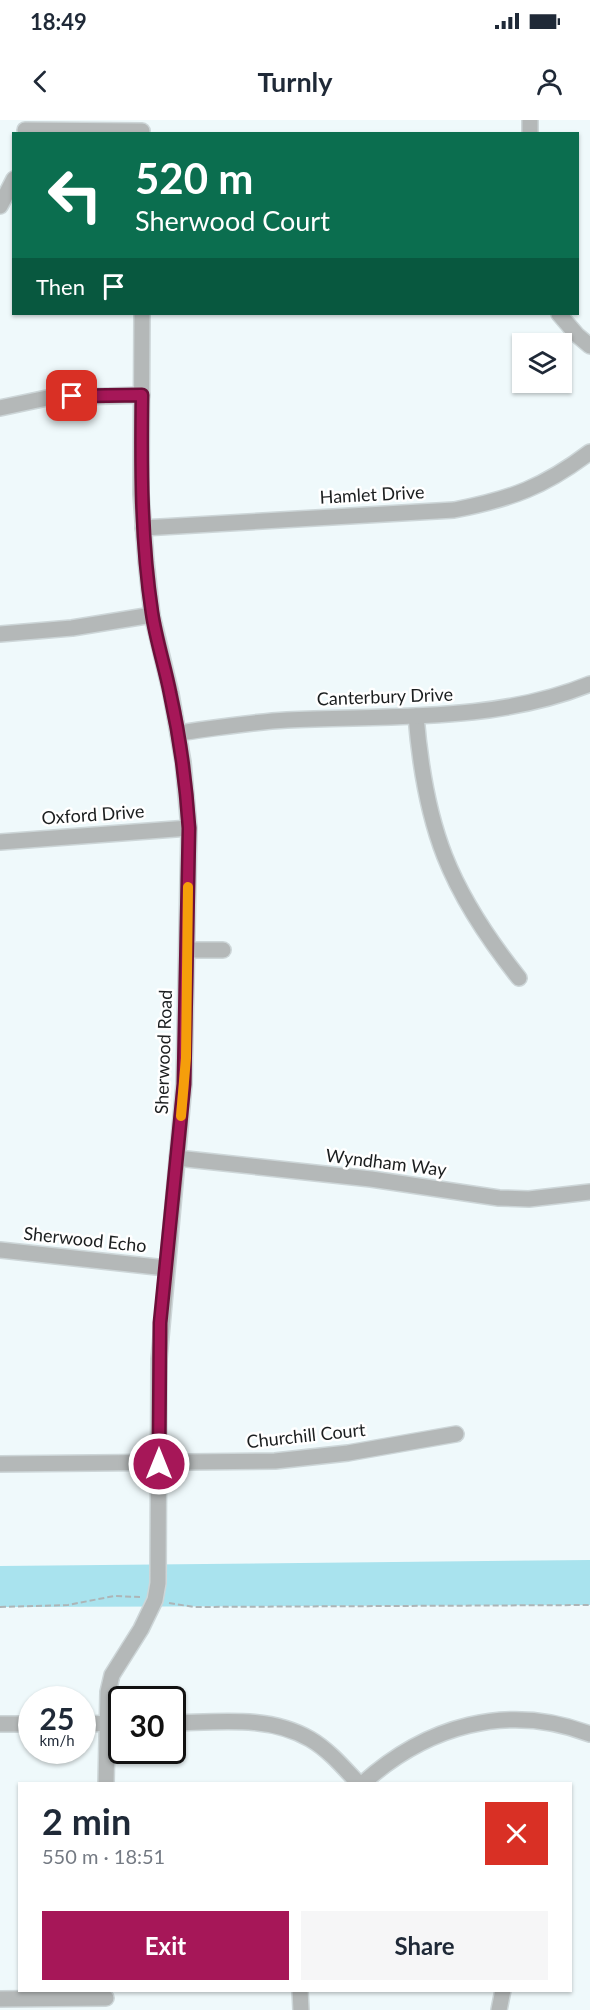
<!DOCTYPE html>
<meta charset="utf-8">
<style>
:root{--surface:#fff;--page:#f6f6f7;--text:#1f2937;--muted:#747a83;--accent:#a61758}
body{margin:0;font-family:Lato,sans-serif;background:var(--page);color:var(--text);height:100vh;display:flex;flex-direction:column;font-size:22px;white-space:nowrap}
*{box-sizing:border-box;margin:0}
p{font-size:20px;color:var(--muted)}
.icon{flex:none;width:33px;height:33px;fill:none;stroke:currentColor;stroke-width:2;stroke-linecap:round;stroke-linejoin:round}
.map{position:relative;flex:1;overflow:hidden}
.details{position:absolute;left:18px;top:1662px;width:554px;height:210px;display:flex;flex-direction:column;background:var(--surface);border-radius:0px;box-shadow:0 2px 4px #0004}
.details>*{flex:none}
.banner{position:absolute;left:12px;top:12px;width:567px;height:183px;border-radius:0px;box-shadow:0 2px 4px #0004;background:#0b6e4f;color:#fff;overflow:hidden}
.controls{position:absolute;left:512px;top:213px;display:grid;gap:12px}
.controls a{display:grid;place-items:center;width:60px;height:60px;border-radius:0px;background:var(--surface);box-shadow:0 2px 4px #0004;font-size:30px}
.speed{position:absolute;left:18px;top:1566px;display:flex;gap:12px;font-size:30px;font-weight:700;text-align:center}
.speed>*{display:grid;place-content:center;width:78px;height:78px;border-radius:50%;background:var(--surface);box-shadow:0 2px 4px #0004;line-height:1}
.speed small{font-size:15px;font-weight:400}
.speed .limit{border:3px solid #111;border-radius:9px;background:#fff;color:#111}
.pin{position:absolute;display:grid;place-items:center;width:51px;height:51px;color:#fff;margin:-26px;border-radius:12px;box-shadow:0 3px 9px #0006}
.me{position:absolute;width:66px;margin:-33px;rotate:0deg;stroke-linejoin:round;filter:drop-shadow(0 0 4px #0008)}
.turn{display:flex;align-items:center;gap:21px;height:126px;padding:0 24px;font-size:27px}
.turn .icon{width:78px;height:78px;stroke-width:2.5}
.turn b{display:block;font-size:42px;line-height:51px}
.then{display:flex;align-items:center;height:57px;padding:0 24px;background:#0003;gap:12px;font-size:22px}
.round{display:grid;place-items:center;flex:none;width:63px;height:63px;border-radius:0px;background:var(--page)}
.head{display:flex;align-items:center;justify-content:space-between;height:102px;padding:0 24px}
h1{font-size:36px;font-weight:700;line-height:45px}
.primary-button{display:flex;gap:12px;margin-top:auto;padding:12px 24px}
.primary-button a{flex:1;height:69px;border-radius:0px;background:var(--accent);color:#fff;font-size:24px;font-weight:700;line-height:69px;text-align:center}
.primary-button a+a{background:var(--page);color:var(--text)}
.status{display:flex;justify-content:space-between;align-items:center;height:42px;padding:0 30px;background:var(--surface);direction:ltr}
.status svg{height:16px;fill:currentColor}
header{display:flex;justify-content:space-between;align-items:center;height:78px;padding:0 24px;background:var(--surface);font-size:27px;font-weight:700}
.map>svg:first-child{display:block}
.green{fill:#a9e3ee}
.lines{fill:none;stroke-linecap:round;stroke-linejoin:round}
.minor-casing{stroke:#cdd6d8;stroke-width:18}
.path{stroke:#adb5b7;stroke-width:2;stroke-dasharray:6 3;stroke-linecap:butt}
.minor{stroke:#b4b8b8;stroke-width:15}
.route-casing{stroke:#6c0f39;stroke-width:15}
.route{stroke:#a61758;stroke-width:10}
.slow{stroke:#f59e0b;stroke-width:10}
.labels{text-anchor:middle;stroke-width:5;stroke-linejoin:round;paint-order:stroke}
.street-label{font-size:18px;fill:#1b1e1f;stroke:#fff}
</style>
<div class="status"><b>18:49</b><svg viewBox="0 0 49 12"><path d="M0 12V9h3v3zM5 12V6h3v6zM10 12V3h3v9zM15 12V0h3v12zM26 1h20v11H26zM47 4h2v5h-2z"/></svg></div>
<header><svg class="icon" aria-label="back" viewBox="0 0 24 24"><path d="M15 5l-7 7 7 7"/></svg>Turnly<svg class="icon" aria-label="person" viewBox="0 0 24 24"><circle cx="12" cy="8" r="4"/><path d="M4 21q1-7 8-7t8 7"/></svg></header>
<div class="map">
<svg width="590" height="1890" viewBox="0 0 590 1890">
<rect width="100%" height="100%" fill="#eff9fb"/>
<polygon class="green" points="590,1440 590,1485 0,1487 0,1446"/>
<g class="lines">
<defs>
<g id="minor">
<polyline points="530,0 530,14"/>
<polyline points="25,10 142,11"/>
<polyline points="0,86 14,59"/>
<polyline points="559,194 577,215 590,226"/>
<polyline points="0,288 47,278 142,275"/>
<path d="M143,408L454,390C511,379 544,367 590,332"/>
<polyline points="0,514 72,508 152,495"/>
<path d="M416,596C425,708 449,770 519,858"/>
<path d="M178,613C214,608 251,602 287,600C388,595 494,603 590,564"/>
<polyline points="0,722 189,708"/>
<polyline points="187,830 223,830"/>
<polyline points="177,1038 371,1059 499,1078 529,1079 590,1072"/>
<polyline points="0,1130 166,1148"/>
<polyline points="0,1344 275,1341 348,1333 456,1314"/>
<path d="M172,1603C219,1602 269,1595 310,1619C329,1630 344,1648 359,1664"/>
<polyline points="0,1604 32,1604"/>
<polyline points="82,1604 122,1603"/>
<polyline points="106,1664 108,1572 112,1555 141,1509 155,1480 158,1463 159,1239 184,964 189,708 183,642 171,574 152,495 146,441 141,374 142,194"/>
<path d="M362,1664C426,1606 507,1582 590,1614"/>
<polyline points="300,1870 301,1890"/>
<polyline points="0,1879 106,1878"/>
<polyline points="499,1890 503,1870"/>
</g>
</defs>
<use href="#minor" class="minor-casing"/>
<g class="path">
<polyline points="169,1483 194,1487 590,1485"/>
<polyline points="0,1487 68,1485 114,1476 140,1477"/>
</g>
<use href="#minor" class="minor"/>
</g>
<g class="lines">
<defs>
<path id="route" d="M72,276L142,275C141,348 141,421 152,493C156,520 165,547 170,573C180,618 186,663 189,708L184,964L160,1203L159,1344"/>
</defs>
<use href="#route" class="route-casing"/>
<use href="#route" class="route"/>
<polyline class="slow" points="181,996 186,938 188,767"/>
</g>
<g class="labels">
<g class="street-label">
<text transform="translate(372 375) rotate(-3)" y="6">Hamlet Drive</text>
<text transform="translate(385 577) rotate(-2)" y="6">Canterbury Drive</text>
<text transform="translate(93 695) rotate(-4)" y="6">Oxford Drive</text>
<text transform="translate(164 932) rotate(-88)" y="6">Sherwood Road</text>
<text transform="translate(386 1043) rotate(7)" y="6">Wyndham Way</text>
<text transform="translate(85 1120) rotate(6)" y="6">Sherwood Echo</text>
<text transform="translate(306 1316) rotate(-6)" y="6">Churchill Court</text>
</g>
</g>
</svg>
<div class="controls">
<a><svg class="icon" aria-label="layers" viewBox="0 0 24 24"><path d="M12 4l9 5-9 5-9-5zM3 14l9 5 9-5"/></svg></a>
</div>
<div class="speed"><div>25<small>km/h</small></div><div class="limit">30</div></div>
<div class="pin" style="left:72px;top:276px;background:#d93025"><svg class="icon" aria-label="arrive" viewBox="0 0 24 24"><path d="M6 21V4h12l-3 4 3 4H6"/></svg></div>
<svg class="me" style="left:159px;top:1344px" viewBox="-20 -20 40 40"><circle r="17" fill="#a61758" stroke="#fff" stroke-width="3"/><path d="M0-11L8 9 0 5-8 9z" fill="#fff"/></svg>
<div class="banner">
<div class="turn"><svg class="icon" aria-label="left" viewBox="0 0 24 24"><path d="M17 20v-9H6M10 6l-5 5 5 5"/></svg><div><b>520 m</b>Sherwood Court</div></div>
<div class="then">Then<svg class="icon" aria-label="arrive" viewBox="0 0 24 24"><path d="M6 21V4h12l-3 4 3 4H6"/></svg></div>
</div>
<section class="details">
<div class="head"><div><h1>2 min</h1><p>550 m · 18:51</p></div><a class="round" style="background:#d93025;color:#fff"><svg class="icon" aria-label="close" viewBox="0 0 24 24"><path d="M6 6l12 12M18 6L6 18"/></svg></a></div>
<div class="primary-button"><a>Exit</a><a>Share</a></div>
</section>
</div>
